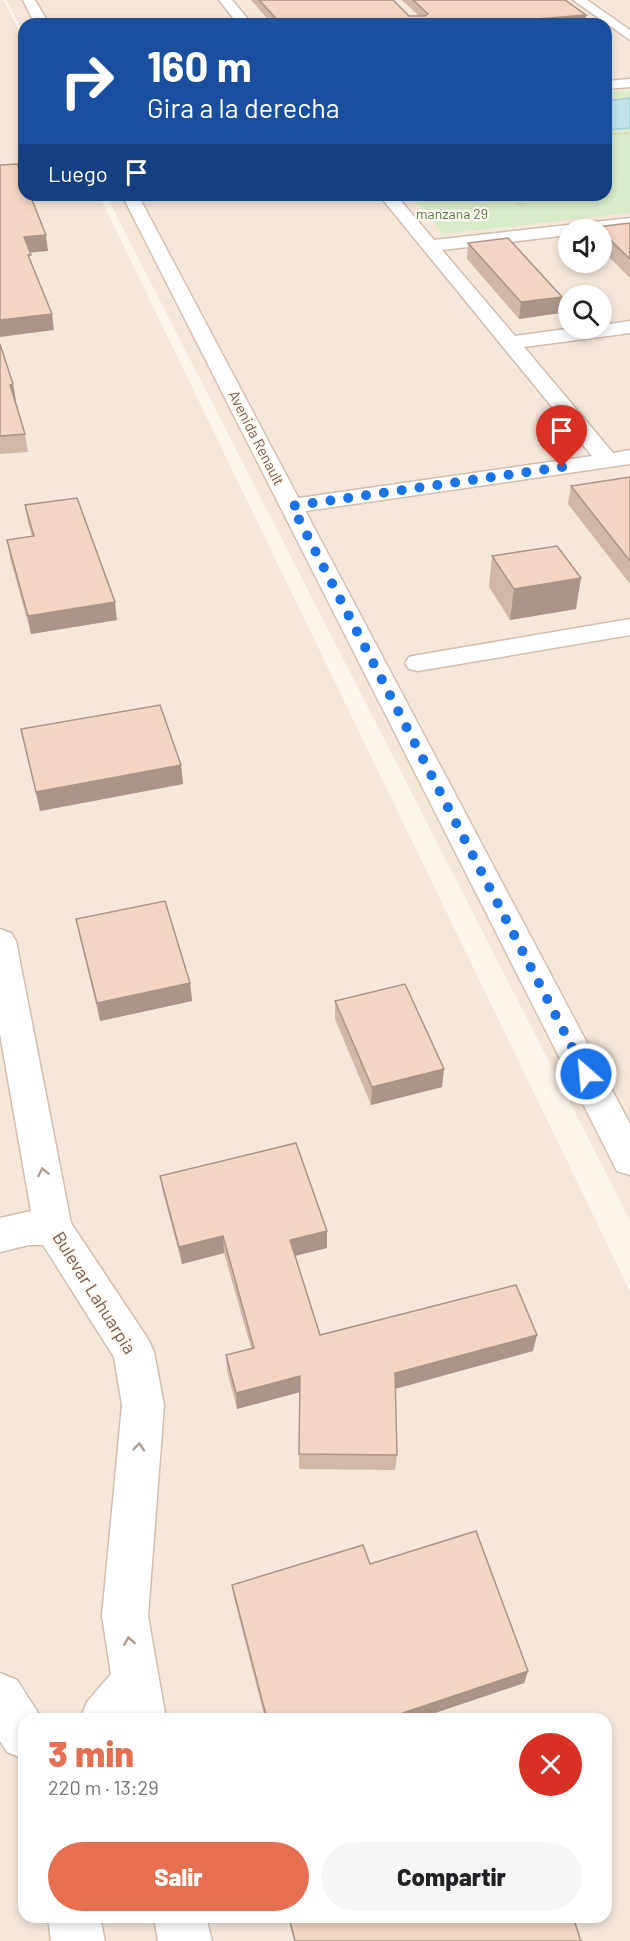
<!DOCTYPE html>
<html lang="es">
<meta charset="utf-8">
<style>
:root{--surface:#fff;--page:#f6f6f6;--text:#202124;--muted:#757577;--accent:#e76f51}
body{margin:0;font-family:Barlow,sans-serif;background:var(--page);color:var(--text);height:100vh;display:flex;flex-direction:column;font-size:22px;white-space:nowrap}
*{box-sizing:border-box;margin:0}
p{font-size:20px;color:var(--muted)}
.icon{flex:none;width:33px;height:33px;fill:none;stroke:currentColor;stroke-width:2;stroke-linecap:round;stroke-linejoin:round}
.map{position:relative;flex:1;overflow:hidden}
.details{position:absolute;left:18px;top:1713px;width:594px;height:210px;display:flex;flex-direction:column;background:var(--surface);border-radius:18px;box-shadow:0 3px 9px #0003}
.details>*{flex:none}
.hud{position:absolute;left:18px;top:18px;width:594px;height:183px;border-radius:18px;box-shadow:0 3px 9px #0003;background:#1a4fa0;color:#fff;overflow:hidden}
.fabs{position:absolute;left:558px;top:219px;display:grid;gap:12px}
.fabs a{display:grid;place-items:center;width:54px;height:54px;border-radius:50%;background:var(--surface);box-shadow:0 3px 9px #0003;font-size:30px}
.pin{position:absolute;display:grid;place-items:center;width:51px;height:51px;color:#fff;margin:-62px -26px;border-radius:50% 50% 50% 0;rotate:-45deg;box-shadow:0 0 6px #0007}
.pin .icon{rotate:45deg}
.me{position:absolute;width:66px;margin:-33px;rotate:333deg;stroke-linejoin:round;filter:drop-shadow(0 0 4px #0008)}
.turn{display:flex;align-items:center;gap:21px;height:126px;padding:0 30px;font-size:27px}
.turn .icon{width:78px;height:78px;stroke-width:2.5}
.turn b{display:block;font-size:42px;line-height:51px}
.then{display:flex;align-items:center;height:57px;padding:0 30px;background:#0003;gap:12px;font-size:22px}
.round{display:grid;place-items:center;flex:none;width:63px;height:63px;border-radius:32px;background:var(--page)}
.head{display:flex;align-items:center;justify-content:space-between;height:102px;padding:0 30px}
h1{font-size:36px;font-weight:800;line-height:45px;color:var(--accent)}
.action{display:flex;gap:12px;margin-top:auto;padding:12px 30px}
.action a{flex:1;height:69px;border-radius:36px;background:var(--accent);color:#fff;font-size:24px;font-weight:800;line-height:69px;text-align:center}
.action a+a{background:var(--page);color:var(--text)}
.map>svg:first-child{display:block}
.residential{fill:#f5e8da;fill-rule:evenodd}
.green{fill:#d8ecc9}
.water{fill:#bfe3e8;stroke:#a5d3da;stroke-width:1.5}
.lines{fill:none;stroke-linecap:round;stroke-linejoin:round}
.street-casing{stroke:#d1beb0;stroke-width:3}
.secondary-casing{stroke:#d6c0b0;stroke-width:3}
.path-far1{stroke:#d9b8a5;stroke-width:1.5;stroke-dasharray:1 2;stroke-linecap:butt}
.path{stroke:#d9b8a5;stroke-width:2;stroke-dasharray:1 2;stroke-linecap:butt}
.street{fill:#fff;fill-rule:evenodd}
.secondary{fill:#fff;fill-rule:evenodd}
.wall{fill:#d1b7a8}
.shaded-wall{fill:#aa9588}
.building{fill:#f3d5c3;stroke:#aa9588;stroke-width:1.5}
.oneway{stroke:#af9d94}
.route{stroke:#1a73e8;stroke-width:10;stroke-dasharray:0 18}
.labels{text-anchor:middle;stroke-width:4.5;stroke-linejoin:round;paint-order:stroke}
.far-park-label{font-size:14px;fill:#537a41;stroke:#fffaf3}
.street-label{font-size:15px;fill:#7a5c4d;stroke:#fffaf3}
.near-street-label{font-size:18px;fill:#7a5c4d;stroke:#fffaf3}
</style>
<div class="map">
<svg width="630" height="1941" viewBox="0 0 630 1941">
<rect width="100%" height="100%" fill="#fdf6ec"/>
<g class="residential">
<path d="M0,0H4L24,41V195H99L630,1291V1941H0ZM24,1719H606V1917H24Z"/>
<path d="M6,0H630V1220L106,195H606V24H24V34ZM568,230H602V262H568ZM568,296H602V328H568Z"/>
</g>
<polygon class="green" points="630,90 630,213 443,234 410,195 606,195 606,92"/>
<polygon class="water" points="630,98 630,128 606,130 606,101"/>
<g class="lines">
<defs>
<g id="street">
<polygon points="219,0 232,0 252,24 238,24"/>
<polygon points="573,0 587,0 630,30 630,40"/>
<polygon points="630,79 630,87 606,89 606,81"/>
<polygon points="379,195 396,195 434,240 630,218 630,228 602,232 602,230 568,230 568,235 442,250 515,336 574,328 602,328 602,325 630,321 630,333 524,347 613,453 630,450 630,464 292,513 284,511 280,506 284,501 292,499 592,456"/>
<polygon points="630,619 630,635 418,671 409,669 405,663 409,657 418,655"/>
<polygon points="0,929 11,933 16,941 71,1223 148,1339 154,1352 164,1405 148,1616 166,1719 80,1719 87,1702 111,1674 102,1616 122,1405 114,1357 43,1245 29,1245 0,1252 0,1218 31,1211 0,1034"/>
<polygon points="0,1673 17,1680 42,1719 24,1719 24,1759 7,1752 0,1741"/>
<polygon points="48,1917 100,1917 105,1941 51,1941"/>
<polygon points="154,1917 206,1917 212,1941 158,1941"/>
</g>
<g id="secondary">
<polygon points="23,0 35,0 49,24 35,24"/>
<polygon points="122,195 138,195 630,1124 630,1175 617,1171"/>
</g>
</defs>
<use href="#street" class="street-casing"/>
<use href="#secondary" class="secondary-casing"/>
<polyline class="path-far1" points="606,135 630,133"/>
<polyline class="path" points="511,195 522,206"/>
<use href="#street" class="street"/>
<use href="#secondary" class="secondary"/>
</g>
<g class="wall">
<polygon points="251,0 393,0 409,16 419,16 402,0 565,0 586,15 585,24 272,24"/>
<polygon points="630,223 630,278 602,250 602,230 596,230 596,227"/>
<polygon points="468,243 560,313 519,319 467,259"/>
<polygon points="0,344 13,384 16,401 25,434 28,452 0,454"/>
<polygon points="630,477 630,584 568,504 571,486"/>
<polygon points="25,505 117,620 31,634 10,558 7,540 32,536 28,523"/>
<polygon points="492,556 576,609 510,620 489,587"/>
<polygon points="21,729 181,765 183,784 40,811"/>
<polygon points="76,919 190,983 192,1001 100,1021 80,938"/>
<polygon points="335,1001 442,1087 371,1105 335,1019"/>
<polygon points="160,1176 327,1231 327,1248 295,1256 320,1335 533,1351 395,1389 397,1455 395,1470 299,1469 300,1392 237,1409 227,1371 226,1355 251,1348 224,1253 182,1264 163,1193"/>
<polygon points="370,1564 528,1671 524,1683 417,1719 265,1719 234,1598 232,1585"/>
<polygon points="288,1917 573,1917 581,1941 294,1941"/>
</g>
<g class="shaded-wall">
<polygon points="586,15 585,24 522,24 523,20"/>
<polygon points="46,235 48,251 26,253 24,237"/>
<polygon points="562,297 560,313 519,319 521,302"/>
<polygon points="52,314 54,330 0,337 0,320"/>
<polygon points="13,384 16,401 10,385"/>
<polygon points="581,578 576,609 510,620 514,589"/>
<polygon points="115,602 117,620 31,634 28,616"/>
<polygon points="181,765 183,784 40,811 36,792"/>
<polygon points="190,983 192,1001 100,1021 97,1003"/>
<polygon points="444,1069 442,1087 371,1105 372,1087"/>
<polygon points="327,1231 327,1248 290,1257 290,1240"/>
<polygon points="223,1236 224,1253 182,1264 179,1247"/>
<polygon points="537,1335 533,1351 394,1389 395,1373"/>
<polygon points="300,1376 300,1392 237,1409 236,1393"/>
<polygon points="528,1671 524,1683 417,1719 385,1719"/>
</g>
<g class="building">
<polygon points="259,0 393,0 409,16 425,16 428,14 413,0 565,0 586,15 523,20 527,24 281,24"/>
<polygon points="17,164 24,181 24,195 30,195 46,235 24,237 31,255 28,255 52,314 0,320 0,165"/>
<polygon points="630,223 630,259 602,232 602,230 598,230 596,227"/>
<polygon points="508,238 562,297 521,302 468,243"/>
<polygon points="0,344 13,384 10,385 25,434 0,436"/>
<polygon points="630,477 630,561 571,486"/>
<polygon points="77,498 115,602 28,616 7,540 34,536 25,505"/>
<polygon points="557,546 581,578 514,589 492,556"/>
<polygon points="160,705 181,765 36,792 21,729"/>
<polygon points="165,901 190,983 97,1003 76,919"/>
<polygon points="405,984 444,1069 372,1087 335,1001"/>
<polygon points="296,1143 327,1231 290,1240 320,1335 516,1285 537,1335 395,1373 397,1455 299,1454 300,1376 236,1393 226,1355 254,1348 223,1236 179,1247 160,1176"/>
<polygon points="476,1531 528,1671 385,1719 267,1719 232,1585 363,1545 370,1564"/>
<polygon points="289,1917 573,1917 581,1941 295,1941"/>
</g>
<defs><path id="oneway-chevron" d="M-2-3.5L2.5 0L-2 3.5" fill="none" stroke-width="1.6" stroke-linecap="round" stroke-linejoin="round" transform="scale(1.5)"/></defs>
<g class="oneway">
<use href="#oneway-chevron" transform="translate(43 1172) rotate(-101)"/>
<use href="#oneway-chevron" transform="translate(139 1447) rotate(-85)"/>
<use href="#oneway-chevron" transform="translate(129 1641) rotate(-99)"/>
</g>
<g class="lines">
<polyline class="route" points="562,467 292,506 586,1074"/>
</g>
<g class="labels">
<g class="far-park-label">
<text x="452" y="219">manzana 29</text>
</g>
<g class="street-label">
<text transform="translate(256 438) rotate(63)" y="5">Avenida Renault</text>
</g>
<g class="near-street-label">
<text transform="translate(94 1293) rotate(58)" y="6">Bulevar Lahuarpia</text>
</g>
</g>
</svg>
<div class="fabs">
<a><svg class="icon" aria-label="sound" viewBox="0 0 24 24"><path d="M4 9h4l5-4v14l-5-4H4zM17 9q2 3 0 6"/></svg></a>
<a><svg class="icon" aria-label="search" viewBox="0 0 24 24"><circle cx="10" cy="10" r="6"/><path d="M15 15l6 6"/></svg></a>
</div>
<div class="pin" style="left:562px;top:467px;background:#d93025"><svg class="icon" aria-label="arrive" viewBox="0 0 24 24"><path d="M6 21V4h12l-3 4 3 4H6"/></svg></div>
<svg class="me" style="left:586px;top:1074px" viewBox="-20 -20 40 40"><circle r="17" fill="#1a73e8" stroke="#fff" stroke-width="3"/><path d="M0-11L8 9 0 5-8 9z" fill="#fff"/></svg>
<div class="hud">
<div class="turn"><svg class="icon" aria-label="right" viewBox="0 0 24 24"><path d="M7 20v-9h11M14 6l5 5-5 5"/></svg><div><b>160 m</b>Gira a la derecha</div></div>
<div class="then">Luego<svg class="icon" aria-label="arrive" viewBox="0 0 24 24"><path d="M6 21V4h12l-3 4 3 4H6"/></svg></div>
</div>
<section class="details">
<div class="head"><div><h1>3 min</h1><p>220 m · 13:29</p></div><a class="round" style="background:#d93025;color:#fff"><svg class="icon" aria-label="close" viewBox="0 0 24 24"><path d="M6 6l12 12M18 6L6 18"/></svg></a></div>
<div class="action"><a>Salir</a><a>Compartir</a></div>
</section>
</div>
